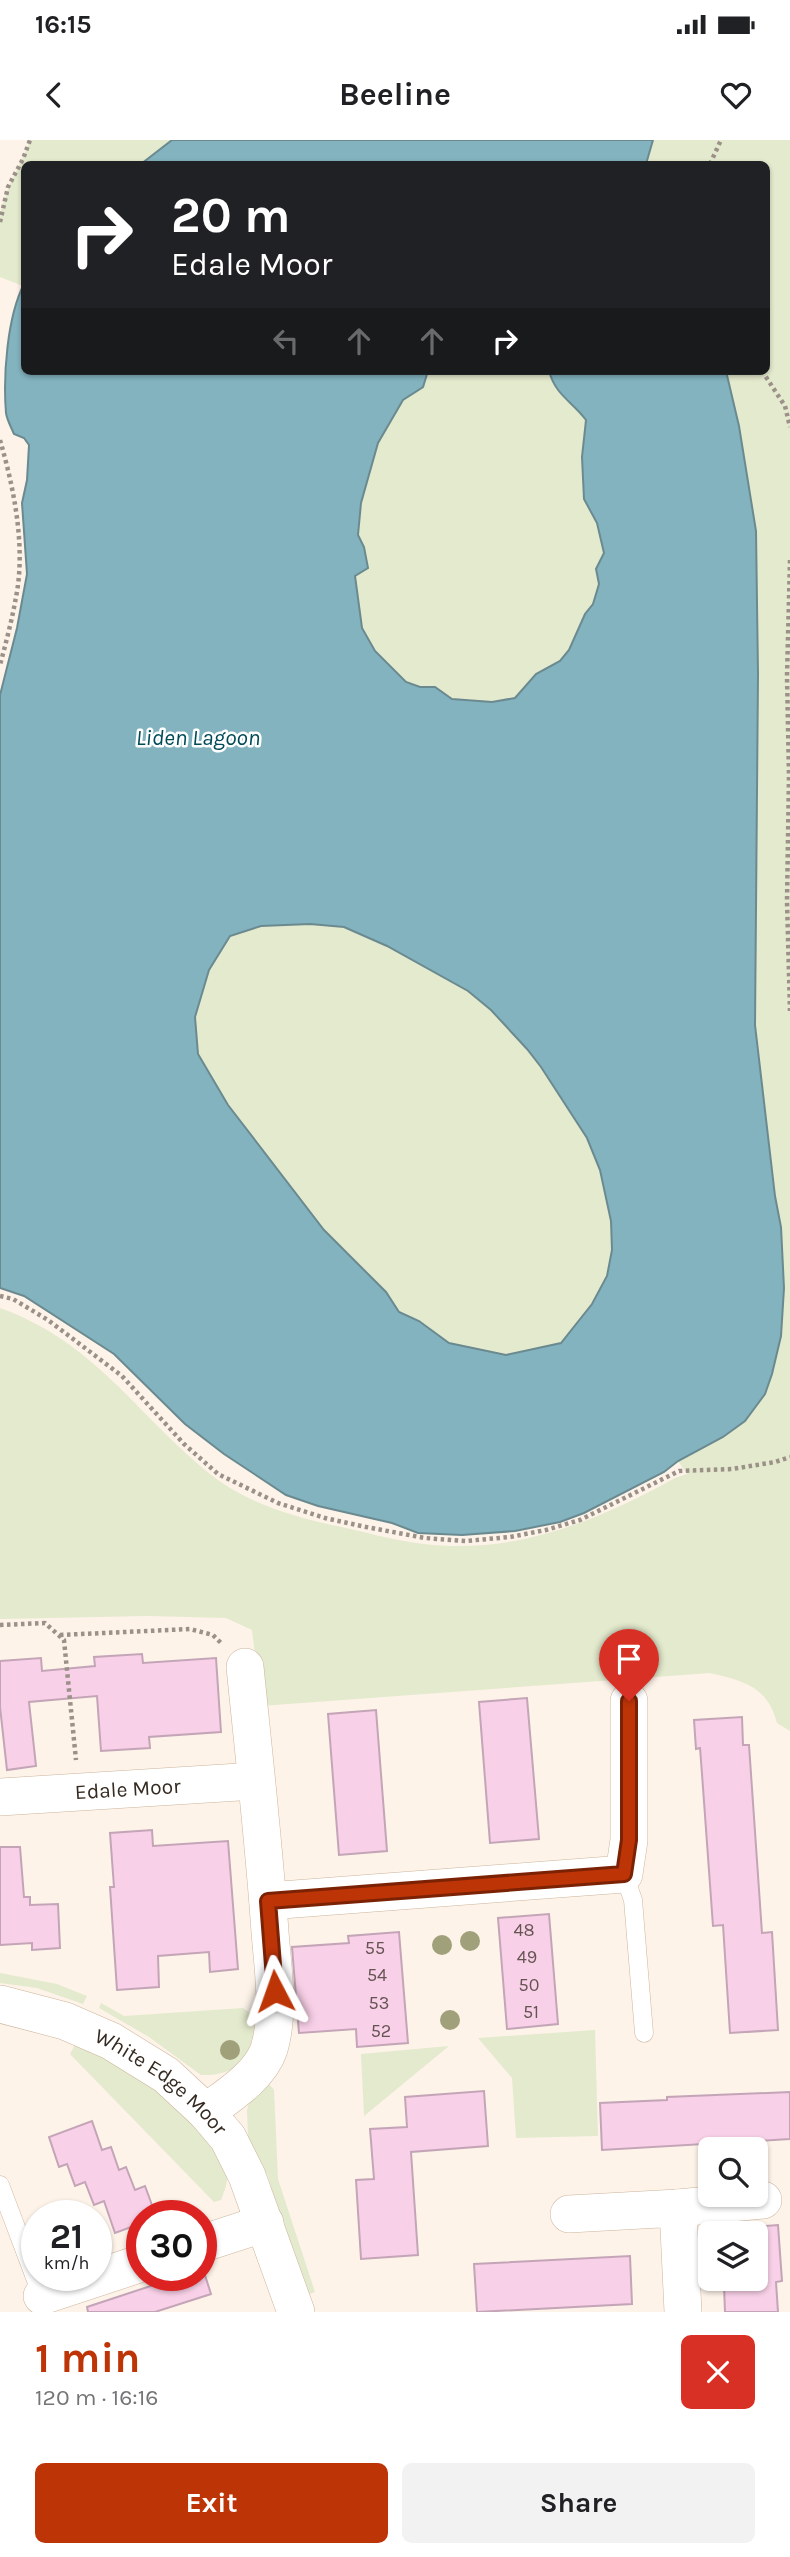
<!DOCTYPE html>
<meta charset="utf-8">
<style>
:root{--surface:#fff;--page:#f2f2f2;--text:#202124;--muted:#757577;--accent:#bd3407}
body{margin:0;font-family:Karla,sans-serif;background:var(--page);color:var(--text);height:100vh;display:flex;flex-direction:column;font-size:26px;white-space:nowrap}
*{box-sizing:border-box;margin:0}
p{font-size:23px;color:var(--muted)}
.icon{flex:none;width:38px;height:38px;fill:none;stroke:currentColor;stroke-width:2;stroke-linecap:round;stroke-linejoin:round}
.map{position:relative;height:2172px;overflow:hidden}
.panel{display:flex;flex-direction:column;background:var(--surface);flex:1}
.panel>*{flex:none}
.guide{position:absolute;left:21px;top:21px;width:749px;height:214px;border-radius:10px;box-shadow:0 2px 5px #0004;background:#202124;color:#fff;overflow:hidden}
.tools{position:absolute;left:698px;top:1997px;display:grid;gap:14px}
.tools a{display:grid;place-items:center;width:70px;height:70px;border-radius:10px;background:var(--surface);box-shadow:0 2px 5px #0004;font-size:35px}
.speed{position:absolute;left:21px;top:2060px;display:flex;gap:14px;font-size:35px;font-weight:700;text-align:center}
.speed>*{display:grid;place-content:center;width:91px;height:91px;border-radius:50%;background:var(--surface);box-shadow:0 2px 5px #0004;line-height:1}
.speed small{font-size:18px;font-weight:400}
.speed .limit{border:10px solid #d22;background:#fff;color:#111}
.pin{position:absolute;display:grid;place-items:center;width:60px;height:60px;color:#fff;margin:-72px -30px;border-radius:50% 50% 50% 0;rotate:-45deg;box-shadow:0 0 7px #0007}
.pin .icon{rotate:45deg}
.me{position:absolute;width:77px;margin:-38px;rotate:356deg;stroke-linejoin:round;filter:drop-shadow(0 0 5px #0008)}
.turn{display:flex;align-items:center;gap:24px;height:147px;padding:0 35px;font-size:32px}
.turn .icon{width:91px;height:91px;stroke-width:2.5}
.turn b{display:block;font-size:49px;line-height:60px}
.lanes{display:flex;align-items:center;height:66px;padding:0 35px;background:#0003;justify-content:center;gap:35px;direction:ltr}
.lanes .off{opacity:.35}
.round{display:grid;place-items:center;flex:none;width:74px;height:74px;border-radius:10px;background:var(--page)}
.head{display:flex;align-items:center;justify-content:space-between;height:119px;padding:0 35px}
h1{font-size:42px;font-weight:700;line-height:52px;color:var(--accent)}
.button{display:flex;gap:14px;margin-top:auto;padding:14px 35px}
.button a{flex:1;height:80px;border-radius:10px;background:var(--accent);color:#fff;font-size:28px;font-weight:700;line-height:80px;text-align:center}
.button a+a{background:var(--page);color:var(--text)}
.status{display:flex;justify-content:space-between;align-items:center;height:49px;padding:0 35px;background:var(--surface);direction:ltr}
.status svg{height:19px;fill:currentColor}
header{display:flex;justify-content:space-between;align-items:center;height:91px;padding:0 35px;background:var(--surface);font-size:32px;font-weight:700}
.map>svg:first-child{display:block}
.green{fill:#e4eacd}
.water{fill:#82b3bf;stroke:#6b8a90;stroke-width:2;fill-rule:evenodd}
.building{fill:#f8d0e7;stroke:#c4a5b7;stroke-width:2}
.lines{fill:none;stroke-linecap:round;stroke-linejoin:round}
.service-casing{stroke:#cdb59c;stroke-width:19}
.minor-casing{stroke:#cdb59c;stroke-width:38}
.path{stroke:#9b9188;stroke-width:4.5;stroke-dasharray:3.5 3.5;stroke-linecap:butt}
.service{stroke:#fff;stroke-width:18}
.minor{stroke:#fff;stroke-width:37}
.tree{fill:#a0a07a}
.route-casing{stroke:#7b2205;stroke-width:18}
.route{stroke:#bd3407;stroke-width:12}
.labels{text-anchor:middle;stroke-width:5;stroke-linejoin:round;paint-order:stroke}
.number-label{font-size:18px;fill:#665453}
.street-label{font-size:21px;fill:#352b22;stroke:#fff}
.water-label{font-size:23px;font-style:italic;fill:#004b58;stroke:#fff}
</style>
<div class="status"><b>16:15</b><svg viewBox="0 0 49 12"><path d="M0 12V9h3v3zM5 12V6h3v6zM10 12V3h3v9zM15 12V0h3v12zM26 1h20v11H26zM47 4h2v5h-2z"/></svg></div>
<header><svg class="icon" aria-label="back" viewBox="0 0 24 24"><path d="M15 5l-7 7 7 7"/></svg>Beeline<svg class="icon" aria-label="heart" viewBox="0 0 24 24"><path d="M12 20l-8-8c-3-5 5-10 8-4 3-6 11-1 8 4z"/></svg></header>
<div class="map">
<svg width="790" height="2172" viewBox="0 0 790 2172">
<rect width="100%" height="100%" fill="#fdf3e9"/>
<g class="green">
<path d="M30,0H172L141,24H24L23,146L0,137C0,118 0,96 0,77C4,49 21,26 30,0Z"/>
<path d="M653,0H790V1591L777,1583C767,1546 744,1541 710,1533L261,1566L252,1490L226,1478L148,1476L0,1479V1168C95,1202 136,1274 210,1334C247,1364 300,1379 346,1388C372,1394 398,1401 424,1404C515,1415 597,1381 675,1338L687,1334L678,1321L723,1297L745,1281L765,1254L772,1234L781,1196L784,1148L781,1087L775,1056L755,885L758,534L756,391L739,286L726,231H766V24H646Z"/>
<path d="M428,231H549C557,256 572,261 586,280L582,317L584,359L597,383L604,413L596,429L599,444L593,464L585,474L569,510L560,521L536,534L515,558L492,562L452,559L435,547H420L406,542L375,511L362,488L355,436L368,427L364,407L358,395L361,363L378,303L403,260L423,247Z"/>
<polygon points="310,784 344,787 387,806 468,851 491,870 527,909 541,927 587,998 600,1030 612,1081 612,1110 607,1136 592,1164 561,1203 506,1215 449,1203 419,1181 399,1172 386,1152 324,1090 228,965 198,914 195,877 209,830 230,796 261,786"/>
<polygon points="0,1833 57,1844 87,1856 83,1864 37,1848 0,1843"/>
<path d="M101,1863L124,1876L243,1868L249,1872L257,1884C255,1892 254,1904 250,1912C240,1930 220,1936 201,1935L149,1897L99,1868Z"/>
<polygon points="595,1890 598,1996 516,1998 512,1938 478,1898"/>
<path d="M77,1901C97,1912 119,1922 138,1936C162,1953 222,2005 227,2034C228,2043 224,2052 221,2060L214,2062L70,1914Z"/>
<polygon points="449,1906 364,1976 361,1914"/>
<polygon points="261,1943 269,1944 274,1950 278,2039 315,2152 303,2156 268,2036 248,1996 247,1970 251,1956"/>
</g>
<g class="water">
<polygon points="172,0 653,0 646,24 141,24"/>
<path d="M24,144V231H428L423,247L403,260L378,303L361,363L358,395L364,407L368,428L355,436L362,488L375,511L406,542L420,547H435L452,559L492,562L515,558L536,534L560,521L569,510L585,474L593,464L599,444L596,429L604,413L597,383L584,359L582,317L586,280C572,261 556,256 549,231H726L739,286L756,391L758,534L755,885L775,1056L781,1087L784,1148L781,1196L772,1234L765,1254L745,1281L723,1297L678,1321L664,1332L584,1373L560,1382L515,1391L462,1395L418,1393L392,1383L318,1366L286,1355L224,1314L185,1284L114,1214L24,1156L0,1148V555L17,488L27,434L22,363L27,340L29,305L24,298L14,294C11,287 7,280 6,273C3,236 7,177 24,144ZM310,784L344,787L387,806L468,851L491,870L527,909L541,927L587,998L600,1030L611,1081L612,1110L607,1136L592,1164L561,1203L506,1215L449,1203L419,1181L399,1172L386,1152L324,1090L228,965L198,914L195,877L209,830L230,796L261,786Z"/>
</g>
<g class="building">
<polygon points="142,1514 143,1523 216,1518 221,1592 149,1597 150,1608 101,1611 97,1556 29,1562 36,1626 7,1630 0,1567 0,1521 41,1518 42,1531 95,1526 94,1517"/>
<polygon points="527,1558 539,1699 490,1703 479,1562"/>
<polygon points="376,1570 387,1711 339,1715 328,1574"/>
<polygon points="742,1577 743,1605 749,1605 762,1793 772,1792 778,1890 730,1893 723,1785 713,1786 702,1634 700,1608 696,1609 694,1580"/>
<polygon points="152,1690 153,1706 228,1701 238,1829 210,1832 209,1812 158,1816 159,1847 117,1850 110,1747 114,1747 110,1693"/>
<polygon points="0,1707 20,1707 24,1757 30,1757 30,1765 58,1764 60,1808 32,1810 32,1803 0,1805"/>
<polygon points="549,1774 558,1884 507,1889 498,1778"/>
<polygon points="399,1792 408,1903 357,1907 356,1889 299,1893 292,1807 349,1803 348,1796"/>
<polygon points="484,1951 488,2006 411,2012 418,2115 361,2119 356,2040 374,2039 370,1989 407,1987 405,1957"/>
<polygon points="790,1952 790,1999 602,2010 600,1963 667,1960 667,1957"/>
<polygon points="92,1981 102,2010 111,2007 119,2030 126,2027 135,2050 145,2046 156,2076 142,2076 142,2083 115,2093 104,2061 94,2065 85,2042 75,2046 67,2024 59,2027 49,1997"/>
<polygon points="778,2085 782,2141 776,2142 778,2172 725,2172 724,2145 732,2145 732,2138 756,2138 756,2093 729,2093 729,2089"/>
<polygon points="630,2116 632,2164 477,2172 474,2124"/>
<polygon points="203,2129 211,2154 155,2172 88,2172 87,2167 184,2135 201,2135"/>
</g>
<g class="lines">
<defs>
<g id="service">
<polyline points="624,1734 633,1760 644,1893"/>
<polyline points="0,2045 42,2156"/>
</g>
<g id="minor">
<path id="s1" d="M0,1657L256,1641"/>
<polyline points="268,1761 624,1734 629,1700 629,1561"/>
<path id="s2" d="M0,1864L65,1881L111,1901L166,1935L206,1972L228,1998L247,2036L296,2172"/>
<path d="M206,1972C228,1956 260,1936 269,1909C280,1873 273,1830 270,1792C264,1704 254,1616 245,1527"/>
<polyline points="678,2068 763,2060"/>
<polyline points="569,2074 678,2068 683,2172"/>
<polyline points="201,2104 265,2083"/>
<polyline points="42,2156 142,2123"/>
</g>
</defs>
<use href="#service" class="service-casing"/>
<use href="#minor" class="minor-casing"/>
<g class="path">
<polyline points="710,24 721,0"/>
<polyline points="0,82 8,47 23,19 30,0"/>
<polyline points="762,231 785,266 790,287"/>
<path d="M0,300C13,345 24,398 18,445C14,472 7,499 0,525"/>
<polyline points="790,420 787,536 789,636 787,761 790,871"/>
<polyline points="0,1156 13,1159 48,1180 122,1236 184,1304 218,1334 278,1363 325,1378 366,1387 425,1398 466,1401 510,1397 546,1390 580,1380 679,1331 732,1329 775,1322 790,1317"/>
<polyline points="0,1485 45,1483 64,1500 76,1620"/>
<polyline points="60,1495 190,1489 213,1495 222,1504"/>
</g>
<use href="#service" class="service"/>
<use href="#minor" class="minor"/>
</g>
<g class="tree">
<circle cx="470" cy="1801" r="10"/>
<circle cx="442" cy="1805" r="10"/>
<circle cx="450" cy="1880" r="10"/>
<circle cx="230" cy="1910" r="10"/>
</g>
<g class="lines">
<defs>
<polyline id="route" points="275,1851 268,1761 624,1734 629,1700 629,1561"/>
</defs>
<use href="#route" class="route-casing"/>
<use href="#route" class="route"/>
</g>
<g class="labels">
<g class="number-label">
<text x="524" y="1796">48</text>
<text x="375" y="1814">55</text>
<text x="527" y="1823">49</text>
<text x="377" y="1841">54</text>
<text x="529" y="1851">50</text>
<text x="379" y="1869">53</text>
<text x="531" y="1878">51</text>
<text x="381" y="1897">52</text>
</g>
<g class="street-label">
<text dy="7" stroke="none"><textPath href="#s1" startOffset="128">Edale Moor</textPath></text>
<text dy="7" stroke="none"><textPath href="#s2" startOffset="182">White Edge Moor</textPath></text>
</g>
<g class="water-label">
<text x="198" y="605">Liden Lagoon</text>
</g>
</g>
</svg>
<div class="tools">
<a><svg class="icon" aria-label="search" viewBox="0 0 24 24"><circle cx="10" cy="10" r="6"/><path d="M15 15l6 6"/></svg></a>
<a><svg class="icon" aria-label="layers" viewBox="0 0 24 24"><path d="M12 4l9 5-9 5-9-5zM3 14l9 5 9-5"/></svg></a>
</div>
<div class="speed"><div>21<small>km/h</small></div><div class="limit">30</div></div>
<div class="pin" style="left:629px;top:1561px;background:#d93025"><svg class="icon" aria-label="arrive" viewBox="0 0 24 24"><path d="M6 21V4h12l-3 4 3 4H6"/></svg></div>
<svg class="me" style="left:275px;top:1851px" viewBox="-20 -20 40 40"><path d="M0-17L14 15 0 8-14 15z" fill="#bd3407" stroke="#fff" stroke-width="4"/></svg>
<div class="guide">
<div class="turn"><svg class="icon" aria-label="right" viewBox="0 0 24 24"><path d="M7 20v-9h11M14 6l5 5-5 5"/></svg><div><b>20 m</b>Edale Moor</div></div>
<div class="lanes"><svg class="icon off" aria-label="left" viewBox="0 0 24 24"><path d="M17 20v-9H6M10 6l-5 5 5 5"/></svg><svg class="icon off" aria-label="ahead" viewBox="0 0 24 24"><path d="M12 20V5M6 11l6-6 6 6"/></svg><svg class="icon off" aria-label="ahead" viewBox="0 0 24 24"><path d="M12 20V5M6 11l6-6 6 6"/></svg><svg class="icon" aria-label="right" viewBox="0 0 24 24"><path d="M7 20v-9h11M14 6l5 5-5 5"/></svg></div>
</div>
</div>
<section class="panel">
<div class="head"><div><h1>1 min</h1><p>120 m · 16:16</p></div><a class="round" style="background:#d93025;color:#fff"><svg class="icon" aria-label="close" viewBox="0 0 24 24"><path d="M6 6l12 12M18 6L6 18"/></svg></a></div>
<div class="button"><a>Exit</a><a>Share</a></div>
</section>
